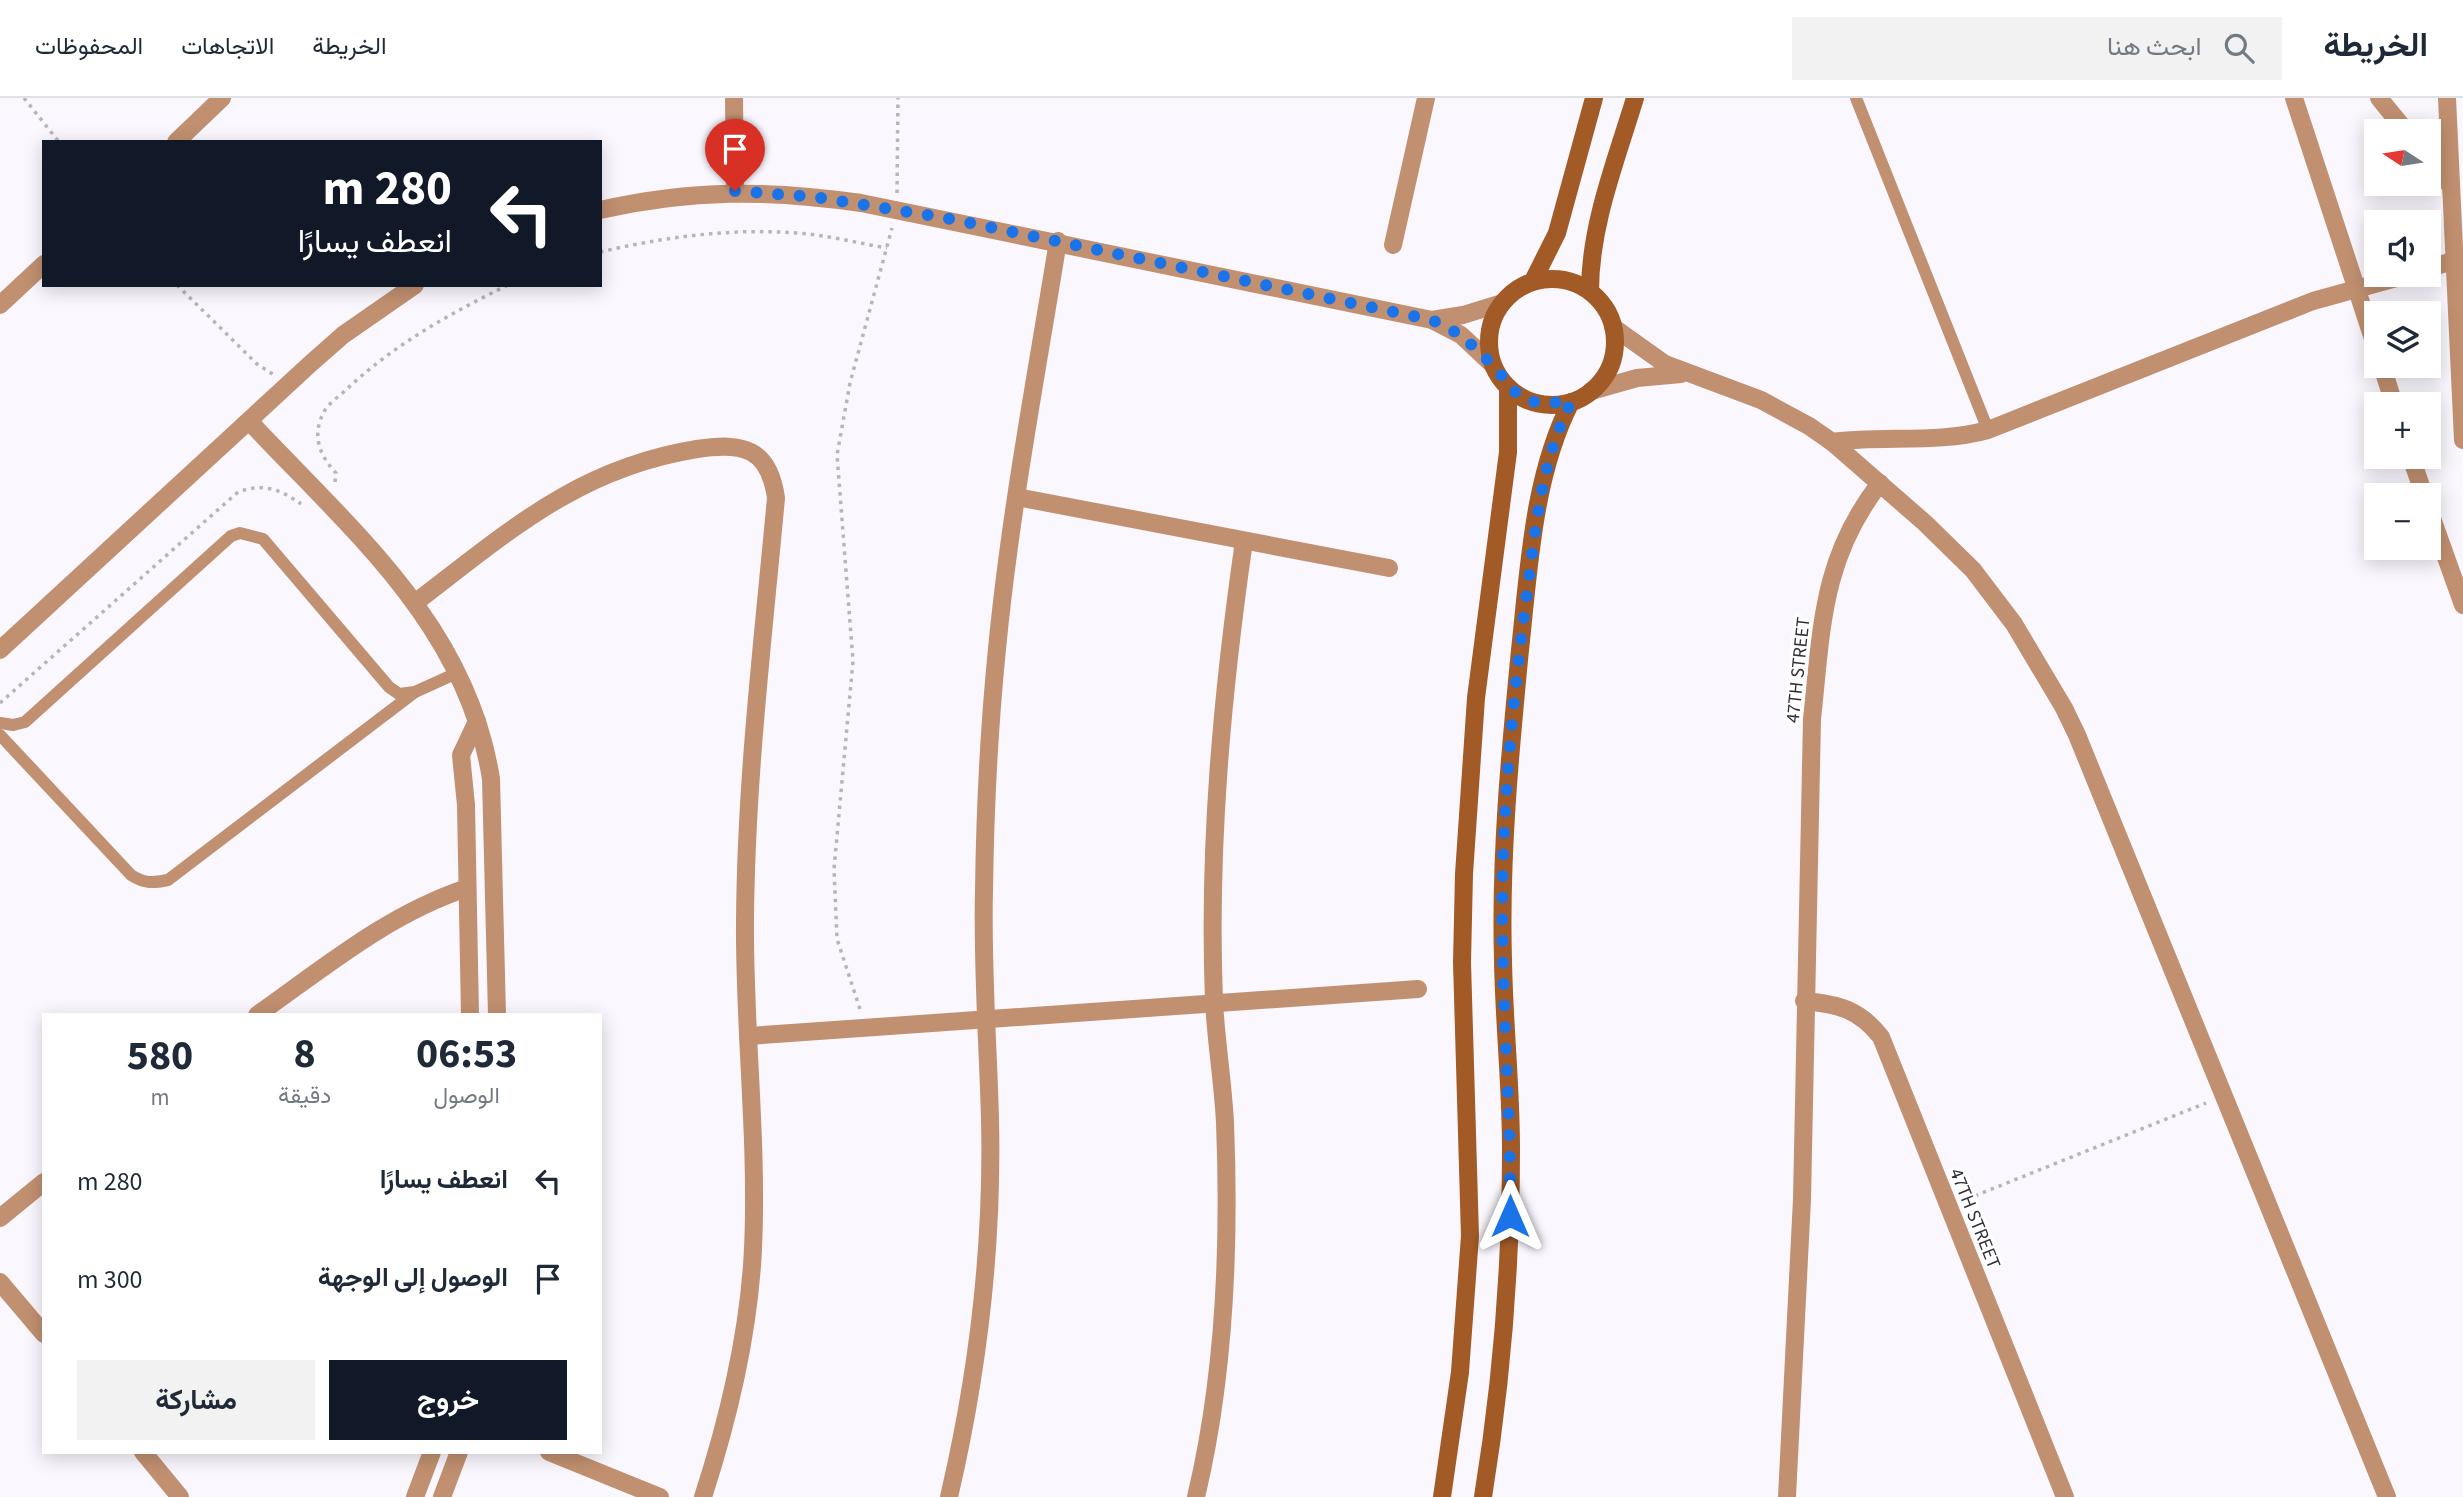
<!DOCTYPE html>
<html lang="ar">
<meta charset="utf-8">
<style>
:root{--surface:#fff;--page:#f2f2f3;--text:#1f2937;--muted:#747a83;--line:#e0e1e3;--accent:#111827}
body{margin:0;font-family:"Source Sans 3",Vazirmatn,sans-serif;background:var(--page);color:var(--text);direction:rtl;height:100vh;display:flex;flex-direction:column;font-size:26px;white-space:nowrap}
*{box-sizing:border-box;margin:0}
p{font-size:23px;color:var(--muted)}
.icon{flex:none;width:38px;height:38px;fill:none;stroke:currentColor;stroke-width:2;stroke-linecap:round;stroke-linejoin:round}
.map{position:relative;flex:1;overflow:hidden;direction:ltr}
.side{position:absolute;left:42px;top:915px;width:560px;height:441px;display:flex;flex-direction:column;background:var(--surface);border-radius:0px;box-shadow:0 4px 18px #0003;direction:rtl}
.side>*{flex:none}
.banner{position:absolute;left:42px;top:42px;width:560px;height:147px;border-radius:0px;box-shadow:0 4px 18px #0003;direction:rtl;background:#111827;color:#fff;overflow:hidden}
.needle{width:46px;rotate:282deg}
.buttons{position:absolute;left:2364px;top:21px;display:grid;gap:14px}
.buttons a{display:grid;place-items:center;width:77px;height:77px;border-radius:0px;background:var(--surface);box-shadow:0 4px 18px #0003;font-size:35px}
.pin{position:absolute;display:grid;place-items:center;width:60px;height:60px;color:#fff;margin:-72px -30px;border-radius:50% 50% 50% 0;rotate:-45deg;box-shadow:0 0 7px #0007}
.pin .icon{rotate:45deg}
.me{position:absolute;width:77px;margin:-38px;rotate:0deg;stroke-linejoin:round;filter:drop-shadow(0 0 5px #0008)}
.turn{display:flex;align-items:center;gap:24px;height:147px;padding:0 35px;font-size:32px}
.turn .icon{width:91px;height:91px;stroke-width:2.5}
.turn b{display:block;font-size:49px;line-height:60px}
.eta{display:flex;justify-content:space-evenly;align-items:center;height:119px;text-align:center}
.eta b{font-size:42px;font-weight:700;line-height:49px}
.action{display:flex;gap:14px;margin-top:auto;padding:14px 35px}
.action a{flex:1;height:80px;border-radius:0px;background:var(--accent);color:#fff;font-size:28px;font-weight:700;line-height:80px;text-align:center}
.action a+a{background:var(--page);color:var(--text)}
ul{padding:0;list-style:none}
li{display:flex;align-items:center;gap:21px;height:98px;padding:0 35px}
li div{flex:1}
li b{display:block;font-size:26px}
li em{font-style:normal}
header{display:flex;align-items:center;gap:42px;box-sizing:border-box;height:98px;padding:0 35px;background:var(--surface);border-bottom:2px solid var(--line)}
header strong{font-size:33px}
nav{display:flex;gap:38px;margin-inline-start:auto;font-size:24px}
.search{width:490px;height:63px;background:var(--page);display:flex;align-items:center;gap:18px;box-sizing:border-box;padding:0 24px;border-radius:0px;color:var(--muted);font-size:26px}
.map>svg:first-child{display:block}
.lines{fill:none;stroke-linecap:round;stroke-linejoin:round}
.path{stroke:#b7b4bc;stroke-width:3.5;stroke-dasharray:3.5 5;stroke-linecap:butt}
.lane{stroke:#c19070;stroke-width:12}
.street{stroke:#c19070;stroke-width:18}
.secondary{stroke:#a25b26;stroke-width:18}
.route{stroke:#1a73e8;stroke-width:12;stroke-dasharray:0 21.6}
.labels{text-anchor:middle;stroke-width:7;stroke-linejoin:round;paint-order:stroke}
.street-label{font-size:19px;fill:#312e39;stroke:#fff}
</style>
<header>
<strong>الخريطة</strong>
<div class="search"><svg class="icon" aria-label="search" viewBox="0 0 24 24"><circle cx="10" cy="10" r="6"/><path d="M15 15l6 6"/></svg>ابحث هنا</div>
<nav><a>الخريطة</a><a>الاتجاهات</a><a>المحفوظات</a></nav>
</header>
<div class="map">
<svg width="2463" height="1399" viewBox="0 0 2463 1399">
<rect width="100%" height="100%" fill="#faf8fe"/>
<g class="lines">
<g class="path">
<polyline points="24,0 59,44"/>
<polyline points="897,95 898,0"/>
<path d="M600,154C664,139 731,130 797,135C827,137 857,145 887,150"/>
<polyline points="177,187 257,266 274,277"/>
<path d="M335,384L336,375C319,357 311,336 325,312C330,304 341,297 348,290C395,246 451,215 508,187"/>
<path d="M0,605L238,394C263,385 280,391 301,406"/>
<polyline points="860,911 837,841 834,771 853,563 837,357 850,285 892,130"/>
<polyline points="1967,1101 2206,1005"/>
</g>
<g class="lane">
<polyline points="1856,0 1988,332"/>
<polyline points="0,625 13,627 25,624 231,438 240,435 263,441 389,589 399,596 415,594"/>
<path d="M0,637L131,777C145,786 153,785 168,782L415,594L459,574"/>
</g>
<g class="street">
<polyline points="734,0 735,93"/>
<polyline points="2294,0 2376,250"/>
<polyline points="2379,0 2406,33"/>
<polyline points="2447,0 2463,342"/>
<polyline points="176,44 222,0"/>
<polyline points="2429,61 2450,87"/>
<path d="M600,112C693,91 767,92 861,105L1432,222L1461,237L1493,267"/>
<polyline points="1393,147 1426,0"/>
<polyline points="2429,170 2463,160"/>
<polyline points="0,207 44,166"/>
<polyline points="1432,222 1463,217 1502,205"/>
<polyline points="1613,229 1665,266 1761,302 1809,328 1832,344 1925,425 1973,472 2014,526 2064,610 2077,637 2387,1399"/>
<polyline points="2382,268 2394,306"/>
<polyline points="1591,293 1637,280 1681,276"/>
<path d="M249,323C350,431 467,527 491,681L497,917"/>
<path d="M1832,344C1884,337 1937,346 1988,332L2313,203L2407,177"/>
<polyline points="2411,359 2424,397"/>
<polyline points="1017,399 1389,470"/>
<polyline points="2429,412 2463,507"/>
<path d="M416,504C508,434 578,370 697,351C743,344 769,350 776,400C763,541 746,681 745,823C744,932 758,1041 753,1151C749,1235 729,1319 703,1399"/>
<polyline points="0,552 309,267 343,237 415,187"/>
<path d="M1804,903C1838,906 1859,911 1881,939L2065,1399"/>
<path d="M257,917C324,870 388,816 467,790"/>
<polyline points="470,917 466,707 461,657 477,623"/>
<polyline points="749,938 1418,891"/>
<polyline points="0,1120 44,1084"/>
<polyline points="0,1184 44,1236"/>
<polyline points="143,1354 180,1399"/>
<polyline points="549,1354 660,1399"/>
<polyline points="415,1399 432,1354"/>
<polyline points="442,1399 459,1354"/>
<path d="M949,1399C978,1275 993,1148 990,1021C988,945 982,869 984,793C985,713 989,631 997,551C1010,415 1036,279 1058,143"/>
<path d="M1196,1399C1225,1278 1230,1149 1225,1025C1223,984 1216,944 1214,903C1208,749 1222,596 1244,443"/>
<path d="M1787,1399L1802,1101L1812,621C1822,530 1821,461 1880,385"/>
</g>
<g class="secondary">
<circle cx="1552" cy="244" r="63"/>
<polyline points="1533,183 1557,135 1594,0"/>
<path d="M1590,193C1590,127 1616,63 1635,0"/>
<polyline points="1442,1399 1460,1274 1470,1138 1462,864 1464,776 1476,600 1508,354 1508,289"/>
<path d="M1483,1399C1502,1283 1511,1168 1511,1051C1511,988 1504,925 1503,862C1500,759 1510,655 1520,552C1529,470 1533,378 1571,304"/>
</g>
</g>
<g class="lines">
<path class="route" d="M735,93L815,99L946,120L1432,222L1461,237L1493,267L1517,296L1537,305L1571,304C1541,363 1536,429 1527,494C1511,615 1499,741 1503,864C1505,949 1511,1033 1510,1118"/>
</g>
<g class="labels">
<g class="street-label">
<text transform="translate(1797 572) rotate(-84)" y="7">47TH STREET</text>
<text transform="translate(1976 1120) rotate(68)" y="7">47TH STREET</text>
</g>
</g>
</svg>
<div class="buttons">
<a><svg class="needle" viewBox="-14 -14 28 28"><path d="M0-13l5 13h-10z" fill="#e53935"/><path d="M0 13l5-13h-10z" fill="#747a83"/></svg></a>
<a><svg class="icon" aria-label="sound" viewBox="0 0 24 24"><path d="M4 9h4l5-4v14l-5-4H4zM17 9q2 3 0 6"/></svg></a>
<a><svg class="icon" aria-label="layers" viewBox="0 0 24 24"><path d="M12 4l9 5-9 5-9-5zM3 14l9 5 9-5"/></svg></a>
<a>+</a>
<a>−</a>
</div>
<div class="pin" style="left:735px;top:93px;background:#d93025"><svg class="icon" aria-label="arrive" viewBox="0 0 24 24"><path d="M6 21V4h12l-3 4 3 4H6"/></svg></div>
<svg class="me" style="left:1510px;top:1118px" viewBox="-20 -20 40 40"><path d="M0-17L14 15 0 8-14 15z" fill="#1a73e8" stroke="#fff" stroke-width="4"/></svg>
<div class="banner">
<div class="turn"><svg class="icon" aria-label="left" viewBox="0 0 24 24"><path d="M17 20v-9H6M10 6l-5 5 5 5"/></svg><div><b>280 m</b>انعطف يسارًا</div></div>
</div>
<section class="side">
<div class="eta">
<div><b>06:53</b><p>الوصول</p></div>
<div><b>8</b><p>دقيقة</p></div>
<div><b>580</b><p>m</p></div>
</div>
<ul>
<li><svg class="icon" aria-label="left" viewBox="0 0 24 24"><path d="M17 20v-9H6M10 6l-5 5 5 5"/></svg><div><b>انعطف يسارًا</b></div><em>280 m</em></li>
<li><svg class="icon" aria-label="arrive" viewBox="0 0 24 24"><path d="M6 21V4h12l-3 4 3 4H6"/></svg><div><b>الوصول إلى الوجهة</b></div><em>300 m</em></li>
</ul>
<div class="action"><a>خروج</a><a>مشاركة</a></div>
</section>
</div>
